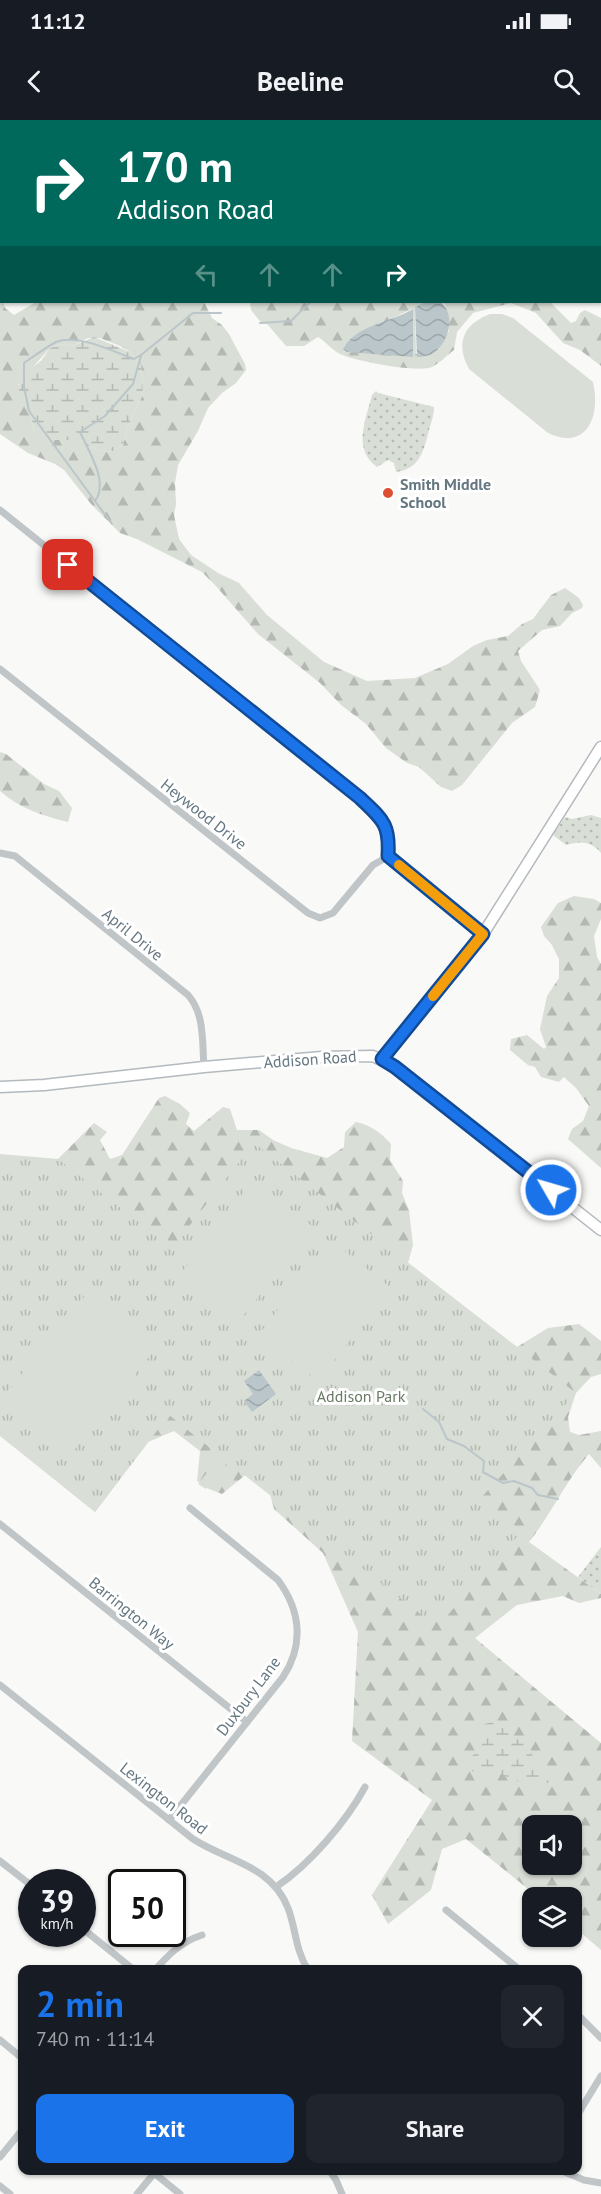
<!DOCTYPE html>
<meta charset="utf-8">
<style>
:root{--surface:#171b24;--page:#20242c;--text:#f1f3f6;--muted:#9ea1a6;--accent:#1a73e8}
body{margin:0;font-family:"PT Sans",sans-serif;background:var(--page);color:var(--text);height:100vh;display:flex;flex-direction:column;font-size:22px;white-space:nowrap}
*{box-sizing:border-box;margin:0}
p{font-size:20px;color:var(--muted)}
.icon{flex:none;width:33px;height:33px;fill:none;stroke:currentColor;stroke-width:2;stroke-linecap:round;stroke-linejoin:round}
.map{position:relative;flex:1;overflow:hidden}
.details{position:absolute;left:18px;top:1845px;width:564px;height:210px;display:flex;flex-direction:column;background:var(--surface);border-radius:12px;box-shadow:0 2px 4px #0004}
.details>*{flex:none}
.top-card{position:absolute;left:0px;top:0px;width:602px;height:183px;box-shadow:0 2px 4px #0004;background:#00695c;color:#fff;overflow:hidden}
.fabs{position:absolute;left:522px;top:1695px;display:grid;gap:12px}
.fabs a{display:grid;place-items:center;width:60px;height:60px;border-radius:12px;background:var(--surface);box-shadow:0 2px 4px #0004;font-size:30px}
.speed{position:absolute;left:18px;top:1749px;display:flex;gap:12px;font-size:30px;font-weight:700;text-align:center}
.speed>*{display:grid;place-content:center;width:78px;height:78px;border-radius:50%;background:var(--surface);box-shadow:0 2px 4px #0004;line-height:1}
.speed small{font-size:15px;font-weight:400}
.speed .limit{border:3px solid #111;border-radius:9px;background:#fff;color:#111}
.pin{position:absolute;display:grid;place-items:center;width:51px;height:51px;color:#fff;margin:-26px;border-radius:12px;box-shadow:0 3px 9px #0006}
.me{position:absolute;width:66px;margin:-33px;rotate:308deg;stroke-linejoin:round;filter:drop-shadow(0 0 4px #0008)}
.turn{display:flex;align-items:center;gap:21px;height:126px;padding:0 18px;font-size:27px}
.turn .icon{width:78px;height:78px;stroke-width:2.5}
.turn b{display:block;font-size:42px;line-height:51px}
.lanes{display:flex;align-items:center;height:57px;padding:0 18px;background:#0003;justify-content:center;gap:30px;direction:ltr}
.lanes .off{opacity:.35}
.round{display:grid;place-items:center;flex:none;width:63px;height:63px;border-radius:12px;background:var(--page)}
.headline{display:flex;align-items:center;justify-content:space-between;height:102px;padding:0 18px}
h1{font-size:36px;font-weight:600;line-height:45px;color:var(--accent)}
.primary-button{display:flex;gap:12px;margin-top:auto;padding:12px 18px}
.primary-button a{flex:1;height:69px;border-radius:12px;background:var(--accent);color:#fff;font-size:24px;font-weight:600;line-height:69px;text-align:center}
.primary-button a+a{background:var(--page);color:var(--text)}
.status{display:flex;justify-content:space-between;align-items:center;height:42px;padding:0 30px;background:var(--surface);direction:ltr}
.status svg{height:16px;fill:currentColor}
header{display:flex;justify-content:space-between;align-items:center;height:78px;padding:0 18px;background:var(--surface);font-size:27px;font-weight:600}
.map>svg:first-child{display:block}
.grass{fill:url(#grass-dots)}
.forest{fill:url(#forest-firs);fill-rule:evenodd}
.wetland{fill:url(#wetland-marsh)}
.park{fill:url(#park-tufts)}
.pitch{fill:#d9ded6}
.water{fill:url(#water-waves)}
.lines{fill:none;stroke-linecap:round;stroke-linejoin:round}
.stream{stroke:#bac6ca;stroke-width:2}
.secondary-casing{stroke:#b3b9bd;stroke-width:13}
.minor{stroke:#c0c5c8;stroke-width:7}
.secondary{stroke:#fff;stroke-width:10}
.route-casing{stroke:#114b97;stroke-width:15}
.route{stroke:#1a73e8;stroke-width:10}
.slow{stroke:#f59e0b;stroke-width:10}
.poi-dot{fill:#dd4e33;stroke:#fff;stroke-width:2}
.labels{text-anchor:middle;stroke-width:6;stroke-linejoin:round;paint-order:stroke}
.poi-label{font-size:16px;font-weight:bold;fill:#657780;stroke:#fff;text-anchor:start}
.street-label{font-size:16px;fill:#657780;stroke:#fff}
.park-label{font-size:16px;fill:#697964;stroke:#fff}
</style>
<div class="status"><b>11:12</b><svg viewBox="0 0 49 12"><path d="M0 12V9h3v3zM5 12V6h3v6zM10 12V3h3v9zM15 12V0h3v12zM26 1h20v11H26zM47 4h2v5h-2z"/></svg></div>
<header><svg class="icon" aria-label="back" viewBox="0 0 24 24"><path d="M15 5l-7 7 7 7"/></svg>Beeline<svg class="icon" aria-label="search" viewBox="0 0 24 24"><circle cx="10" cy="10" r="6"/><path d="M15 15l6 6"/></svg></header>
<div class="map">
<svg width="601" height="2074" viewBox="0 0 601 2074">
<defs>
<pattern id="grass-dots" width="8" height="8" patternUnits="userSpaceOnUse" patternTransform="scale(1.5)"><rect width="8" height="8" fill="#d9ded6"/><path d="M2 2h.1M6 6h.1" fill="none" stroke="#b4b9b3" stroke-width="1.8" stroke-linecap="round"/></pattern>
<pattern id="forest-firs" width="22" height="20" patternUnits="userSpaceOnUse" patternTransform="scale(1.5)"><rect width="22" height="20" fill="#d9ded6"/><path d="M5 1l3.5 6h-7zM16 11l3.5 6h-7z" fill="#b4b9b3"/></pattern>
<pattern id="wetland-marsh" width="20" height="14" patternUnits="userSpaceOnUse" patternTransform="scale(1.5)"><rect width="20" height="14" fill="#d9ded6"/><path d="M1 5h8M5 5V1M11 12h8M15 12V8" fill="none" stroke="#b4b9b3"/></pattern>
<pattern id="park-tufts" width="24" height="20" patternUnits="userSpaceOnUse" patternTransform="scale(1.5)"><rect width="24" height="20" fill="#d9ded6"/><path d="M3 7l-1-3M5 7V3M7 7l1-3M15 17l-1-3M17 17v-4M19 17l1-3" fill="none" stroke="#b4b9b3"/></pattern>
<pattern id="water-waves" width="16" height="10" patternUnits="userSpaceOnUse" patternTransform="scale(1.5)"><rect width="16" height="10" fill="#bac6ca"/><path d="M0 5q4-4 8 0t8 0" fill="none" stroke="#9ba6a9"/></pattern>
</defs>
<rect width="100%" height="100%" fill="#f9f9f7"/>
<g class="grass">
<path d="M376,271L378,273L434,287C434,295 431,303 429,310C424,330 420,349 396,352L394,343L388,340L377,347C352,329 366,299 372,275Z"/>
<path d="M591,695L601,698V733C591,721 580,721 566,725L553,715L565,697L572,699Z"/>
<polygon points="601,1427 601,1474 578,1457"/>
</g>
<g class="forest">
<path d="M0,152L2,182H3L5,188L14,195L36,182H204L212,198L222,205L229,214L245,244L246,250L236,263L222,273L208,288L198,311L178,345L175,363L176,384L174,395L179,419L191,435L218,453L239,463L267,495L324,542L367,561L415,558L448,544L473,526L487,520L508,516L522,504L533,499L551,475L565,468L579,478L583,485L582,488L572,493L560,506L542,510L518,531L521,541L540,570L535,587L512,603L462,665L452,671L441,667L419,647L407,643L386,628L366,604L341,585L320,563L258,514L215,465L202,452L137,419L120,413L91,384L64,350L55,344L28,333L0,314ZM88,218H100L120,226L130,232L141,245L143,274L128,306L123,325L113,331L101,332L81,320H56L34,310L30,292L18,264L49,229L60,224L72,226Z"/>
<path d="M250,182H425L415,187L416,234H432L449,211L445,184L441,182H550L571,203L576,201L580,193L585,190L601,198V246L580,230L563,223L536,193L511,183L473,193L457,212L454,230C447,235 440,243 432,247C417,253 355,241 340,234C333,231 326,222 318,217L304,226H286L268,205L260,201L251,190ZM412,189L413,235L344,226L360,213Z"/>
<path d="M0,632L6,634L44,664L59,671L72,688L68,702C43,696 19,688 0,671Z"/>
<polygon points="574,776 594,779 601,783 601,799 594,816 597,837 601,844 601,1048 568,1019 572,1009 583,1001 589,986 576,968 564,957 559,962 541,957 535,947 528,945 510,930 511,919 527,915 544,929 546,927 540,909 547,876 559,858 559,839 552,825 544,816 541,807 558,783"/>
<path d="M165,976L180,984L190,993L186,1004L194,1011L223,987L230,989L237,1010H259L273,1020L291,1028L327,1038L344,1027L345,1012L356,1002C371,1005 381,1013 391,1024L390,1040L403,1061L402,1073L409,1090L413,1125L408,1143L517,1227L548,1208L579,1204L601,1221V1254L591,1257L576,1273L568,1297L570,1312L579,1315L601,1311V1348L589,1334C565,1362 552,1393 529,1422L601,1474V1478L579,1483L563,1476L517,1485L475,1518L601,1623V1830L572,1805V1778L538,1777L466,1719L442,1729L431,1770L388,1804L372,1775L432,1680L352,1621L358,1512L323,1433L274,1389L265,1355L254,1348L222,1374L209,1369L197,1361L200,1331L174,1311L148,1322L95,1392L59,1363L178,1144L57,1047L58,1039L94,1003L107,1012L100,1020L110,1039L122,1035L159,978ZM532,1706H572V1744H532Z"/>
</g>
<g class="wetland">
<polygon points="94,217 130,232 141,245 143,274 128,306 123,325 113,331 101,332 81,320 56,320 38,314 34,310 30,292 19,270 19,258 42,240 49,229 60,224 72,226"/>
<path d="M491,1602C506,1607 518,1621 531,1630L535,1645L554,1649L550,1663L513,1661L499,1652L485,1657L472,1651L467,1640L478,1631L484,1621L480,1613L482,1605Z"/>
</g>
<polygon class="park" points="254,1023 576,1273 480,1379 522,1411 445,1498 436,1491 429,1501 228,1342 206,1369 198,1364 220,1336 169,1295 95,1392 0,1316 0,1034 58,1039 172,1128"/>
<g class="pitch">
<path d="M490,194H502L513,198L593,262C601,297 586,331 548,313L469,249C455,224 463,204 490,194Z"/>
<polygon points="253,1060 313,1107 240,1200 181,1153"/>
<polygon points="332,1121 391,1168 318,1261 259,1214"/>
<polygon points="91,1168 160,1223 72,1333 3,1277"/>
</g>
<g class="water">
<path d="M425,182H441C456,196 449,223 432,234C428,236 421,237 417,237L415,187Z"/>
<path d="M413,189V237L347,232L343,229C355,205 392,202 413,189Z"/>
<polygon points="259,1250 276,1274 252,1292 244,1281 253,1274 244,1261"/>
</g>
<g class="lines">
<g class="stream">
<polyline points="444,0 446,2"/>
<polyline points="260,203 291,201 310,182"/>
<path d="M95,381L29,291L24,267V243C34,236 45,228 56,222C77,213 114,232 134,239L141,235L193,193H221"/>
<path d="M112,404L95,381C109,362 89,332 80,312L105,296L133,264L141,236"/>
<polyline points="423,1289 439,1302 447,1319 464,1326 484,1341 483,1352 503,1363 514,1361 532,1368 538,1375 558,1379"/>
</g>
<defs>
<g id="secondary">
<polyline points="382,939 483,814 601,627"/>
<polyline points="0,967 44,965 204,947 322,937 373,936 395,947 601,1110"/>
</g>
</defs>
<use href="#secondary" class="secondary-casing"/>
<g class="minor">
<path d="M0,390L360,678C383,700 390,703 389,736L483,814"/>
<polyline points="0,549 308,793 320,798 333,793 373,745 389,736"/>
<path d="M0,733L15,736L188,875C205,894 202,922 204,947"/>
<polyline points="0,1404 247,1602"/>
<path d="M0,1565L193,1719C227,1741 271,1745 288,1788C296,1809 295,1829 308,1850"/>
<path d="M169,1700L283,1557C304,1525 301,1491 278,1460L190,1388"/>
<polyline points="0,1741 32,1766"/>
<path d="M276,1767C309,1745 346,1702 365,1667"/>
<polyline points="446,1790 520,1850"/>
<polyline points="82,1808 134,1850"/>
<path d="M155,1850C169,1834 181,1822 202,1815"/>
<polyline points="578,1895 601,1918"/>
<polyline points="0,1920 22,1938"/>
<polyline points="578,1994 601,1956"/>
<polyline points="0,2037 22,2010"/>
<polyline points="329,2050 336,2060 342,2074"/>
<polyline points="560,2050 584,2060 601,2063"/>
<polyline points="154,2053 180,2074"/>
<polyline points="0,2066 10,2074"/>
<polyline points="137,2074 156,2051"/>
</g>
<use href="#secondary" class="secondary"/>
</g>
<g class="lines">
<defs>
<path id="route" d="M68,445L360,678C383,700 390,704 388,736L483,814L382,939L395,947L551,1070"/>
</defs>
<use href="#route" class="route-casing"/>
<use href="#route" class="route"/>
<polyline class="slow" points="399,745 483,814 433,876"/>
</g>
<circle class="poi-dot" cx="388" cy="373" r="6"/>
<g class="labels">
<g class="poi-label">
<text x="400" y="370">Smith Middle<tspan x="400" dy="18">School</tspan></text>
</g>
<g class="street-label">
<text transform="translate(204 694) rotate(38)" y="6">Heywood Drive</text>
<text transform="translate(133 814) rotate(39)" y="6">April Drive</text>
<text transform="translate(310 939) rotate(-4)" y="6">Addison Road</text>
<text transform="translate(132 1493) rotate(39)" y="6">Barrington Way</text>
<text transform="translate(248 1576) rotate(-53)" y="6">Duxbury Lane</text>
<text transform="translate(164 1678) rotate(38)" y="6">Lexington Road</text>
</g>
<g class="park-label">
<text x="361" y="1282">Addison Park</text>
</g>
</g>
</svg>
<div class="fabs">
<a><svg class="icon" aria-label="sound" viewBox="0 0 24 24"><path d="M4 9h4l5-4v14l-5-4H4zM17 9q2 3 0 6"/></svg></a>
<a><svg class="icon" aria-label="layers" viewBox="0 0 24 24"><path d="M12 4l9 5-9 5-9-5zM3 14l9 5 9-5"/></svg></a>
</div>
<div class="speed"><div>39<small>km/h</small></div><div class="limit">50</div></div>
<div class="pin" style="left:68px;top:445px;background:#d93025"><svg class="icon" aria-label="arrive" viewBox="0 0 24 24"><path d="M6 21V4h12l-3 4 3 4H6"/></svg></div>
<svg class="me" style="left:551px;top:1070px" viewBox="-20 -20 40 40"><circle r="17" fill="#1a73e8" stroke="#fff" stroke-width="3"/><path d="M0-11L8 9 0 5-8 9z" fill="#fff"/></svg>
<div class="top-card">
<div class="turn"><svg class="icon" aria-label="right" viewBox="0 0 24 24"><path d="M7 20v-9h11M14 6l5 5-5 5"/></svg><div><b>170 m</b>Addison Road</div></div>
<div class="lanes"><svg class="icon off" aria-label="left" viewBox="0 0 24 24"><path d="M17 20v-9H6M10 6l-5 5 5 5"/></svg><svg class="icon off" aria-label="ahead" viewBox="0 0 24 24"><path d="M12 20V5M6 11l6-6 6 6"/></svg><svg class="icon off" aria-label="ahead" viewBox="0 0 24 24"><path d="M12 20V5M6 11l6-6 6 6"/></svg><svg class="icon" aria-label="right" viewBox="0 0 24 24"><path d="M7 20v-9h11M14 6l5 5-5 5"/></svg></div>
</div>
<section class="details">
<div class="headline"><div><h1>2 min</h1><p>740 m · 11:14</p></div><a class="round"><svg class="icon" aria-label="close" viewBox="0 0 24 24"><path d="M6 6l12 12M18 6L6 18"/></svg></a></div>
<div class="primary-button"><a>Exit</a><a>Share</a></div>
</section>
</div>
